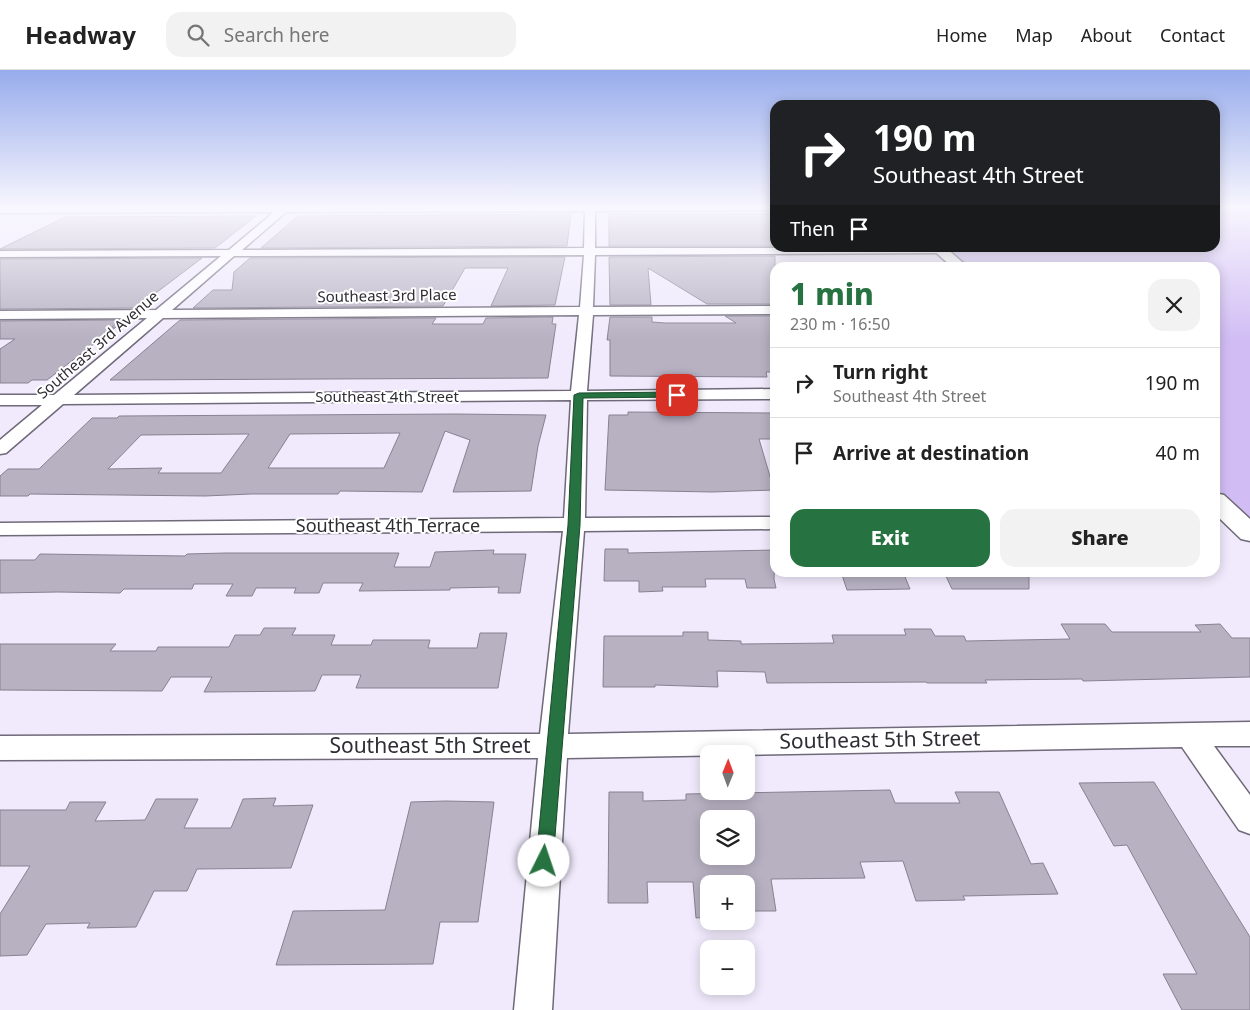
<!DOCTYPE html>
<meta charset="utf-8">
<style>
:root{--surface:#fff;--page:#f2f2f2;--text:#222;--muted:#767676;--line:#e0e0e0;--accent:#267241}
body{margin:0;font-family:"Noto Sans",sans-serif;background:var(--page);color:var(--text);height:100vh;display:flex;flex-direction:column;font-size:19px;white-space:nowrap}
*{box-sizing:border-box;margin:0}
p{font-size:16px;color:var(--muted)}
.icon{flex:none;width:28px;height:28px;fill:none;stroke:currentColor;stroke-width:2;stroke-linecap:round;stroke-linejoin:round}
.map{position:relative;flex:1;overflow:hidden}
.panel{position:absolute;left:770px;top:192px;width:450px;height:315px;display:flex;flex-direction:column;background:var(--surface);border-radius:15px;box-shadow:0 2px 12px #0003}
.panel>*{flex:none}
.banner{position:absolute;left:770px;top:30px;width:450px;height:152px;border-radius:15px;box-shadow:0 2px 12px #0003;background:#202124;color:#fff;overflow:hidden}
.needle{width:32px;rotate:1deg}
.controls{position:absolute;left:700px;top:675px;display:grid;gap:10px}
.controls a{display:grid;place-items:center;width:55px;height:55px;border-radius:10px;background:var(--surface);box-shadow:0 2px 12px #0003;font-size:25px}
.pin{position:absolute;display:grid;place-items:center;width:42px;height:42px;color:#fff;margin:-21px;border-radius:10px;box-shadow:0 2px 8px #0006}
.me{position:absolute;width:55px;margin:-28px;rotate:4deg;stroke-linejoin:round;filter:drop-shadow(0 0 4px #0008)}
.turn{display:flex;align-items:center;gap:18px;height:105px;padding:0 20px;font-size:22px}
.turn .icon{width:65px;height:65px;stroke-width:2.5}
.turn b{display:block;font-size:35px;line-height:42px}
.then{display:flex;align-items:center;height:48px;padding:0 20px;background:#0003;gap:10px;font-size:19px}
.round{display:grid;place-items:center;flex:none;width:52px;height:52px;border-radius:15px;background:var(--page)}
.overview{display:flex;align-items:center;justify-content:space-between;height:85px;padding:0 20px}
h1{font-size:30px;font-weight:800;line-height:38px;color:var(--accent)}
.button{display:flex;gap:10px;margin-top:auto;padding:10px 20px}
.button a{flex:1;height:58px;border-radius:15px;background:var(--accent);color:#fff;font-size:20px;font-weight:800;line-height:58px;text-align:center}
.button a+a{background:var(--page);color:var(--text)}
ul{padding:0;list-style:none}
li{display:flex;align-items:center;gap:15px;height:70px;padding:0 20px;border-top:1px solid var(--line)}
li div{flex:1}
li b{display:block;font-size:19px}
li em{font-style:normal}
header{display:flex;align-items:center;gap:30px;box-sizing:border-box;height:70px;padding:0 25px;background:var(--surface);border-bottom:1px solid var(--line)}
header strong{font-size:24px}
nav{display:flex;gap:28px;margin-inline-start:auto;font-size:18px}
.search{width:350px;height:45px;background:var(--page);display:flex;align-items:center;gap:12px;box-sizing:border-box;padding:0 18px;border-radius:15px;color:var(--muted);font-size:19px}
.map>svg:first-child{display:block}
.green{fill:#d1bdf4}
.building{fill:#b7b1c2;stroke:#878191;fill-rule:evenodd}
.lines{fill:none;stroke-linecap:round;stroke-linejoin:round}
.minor-casing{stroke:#6f6979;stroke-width:3}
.tertiary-casing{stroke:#6f6979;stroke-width:3}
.minor{fill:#fff;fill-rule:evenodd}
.tertiary{fill:#fff;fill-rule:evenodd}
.route{fill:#267241;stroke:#194a2a}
.labels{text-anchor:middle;stroke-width:4;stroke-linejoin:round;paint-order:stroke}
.far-street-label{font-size:15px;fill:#2f2c33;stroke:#fff}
.street-label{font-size:18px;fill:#2f2c33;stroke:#fff}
.near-street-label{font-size:21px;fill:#2f2c33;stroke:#fff}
</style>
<header>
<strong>Headway</strong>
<div class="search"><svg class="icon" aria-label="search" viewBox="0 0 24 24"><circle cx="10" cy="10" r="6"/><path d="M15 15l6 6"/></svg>Search here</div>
<nav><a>Home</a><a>Map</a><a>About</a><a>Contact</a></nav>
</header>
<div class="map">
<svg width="1250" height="940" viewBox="0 0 1250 940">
<rect width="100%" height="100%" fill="#f0eafc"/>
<polygon class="green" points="1215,137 1250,137 1250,449 1215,417 1215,198 970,197 950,180 958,180 956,178 1215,178"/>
<g class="building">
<polygon points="571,144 567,176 261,178 298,146"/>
<rect x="609" y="144" width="166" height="32"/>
<polygon points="256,146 215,178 0,179 65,147"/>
<polygon points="775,186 775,234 707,234 648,198 651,235 610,235 609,187"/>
<polygon points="565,187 555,235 491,236 508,198 465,198 443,236 193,238 213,220 232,220 234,202 250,188"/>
<polygon points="202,188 136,238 0,239 0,189"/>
<polygon points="725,246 775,246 775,302 766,302 767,307 610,306 610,270 607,270 610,247 652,247 652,252 665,253 736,253"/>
<polygon points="553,247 552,254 556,254 548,308 110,310 180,250 436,248 432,254 483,254 486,248"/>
<polygon points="121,250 112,257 116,257 47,310 32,310 28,313 0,313 0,279 15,269 0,269 0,251"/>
<polygon points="628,342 775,343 775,369 759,369 774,420 712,422 605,420 609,345 628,345"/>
<path d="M455,344L546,345L538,376L531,421L453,422L470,370L445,361L422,422L340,421L338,424H251L205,426L30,424L28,426H0V406L8,399H39L92,348H117L119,346ZM400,363L384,398H268L290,364ZM249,364L221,403H158L162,398L108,399L141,365Z"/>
<polygon points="605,479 628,479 628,483 775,480 774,509 776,518 747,518 745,509 705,509 706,517 662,517 663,521 639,522 639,511 604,511"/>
<polygon points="494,480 493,484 526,484 520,523 498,523 499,517 450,518 450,520 359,521 363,513 323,513 319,523 294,523 296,518 256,518 252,526 226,526 233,514 194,514 192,519 124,519 120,523 58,522 0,523 0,490 35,490 40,484 185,486 187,484 225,483 399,483 394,497 430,497 435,482"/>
<polygon points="841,502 903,502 910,519 847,520"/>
<polygon points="944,502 1029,502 1029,519 952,519"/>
<polygon points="1061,554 1105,554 1112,562 1201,562 1195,555 1220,554 1232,568 1250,568 1250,607 1083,611 1082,609 985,610 987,613 927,613 926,612 767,613 765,602 717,601 718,617 655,615 655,617 603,617 604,566 683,566 683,562 708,562 708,570 741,571 741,574 834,573 832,565 906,565 904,559 931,559 935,566 964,566 966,571 1070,569"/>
<polygon points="264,558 296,558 292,565 335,565 331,575 371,575 373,570 430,570 428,578 477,578 480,563 507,563 498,618 356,618 361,605 322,605 315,621 204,622 212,607 171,607 162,621 0,620 0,574 116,574 110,581 156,581 158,577 229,577 235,565 260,565"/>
<polygon points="1154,712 1250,867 1250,940 1182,940 1163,904 1197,904 1127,775 1114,776 1079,713"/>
<path d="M890,720L895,733H960L955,722H999L1031,794L1043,793L1058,824L963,826L965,830L916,831L903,791L860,792L865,808L771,809L776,841H746V814H709V847L696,848L693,812H647L648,833H608L609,722H643V731L686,730V724ZM709,749H746V786H709Z"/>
<polygon points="276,728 273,736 313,735 291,798 197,799 187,821 154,821 136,857 87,858 90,853 46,854 27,885 0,886 0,844 30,796 0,796 0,740 66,740 70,732 106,732 95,751 145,750 156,729 198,729 184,758 231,758 243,729"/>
<polygon points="446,731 494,732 478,852 440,852 433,894 276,895 293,841 385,840 411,732"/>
</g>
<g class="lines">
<defs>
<path id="minor" d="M0,137H775L774,140L595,141V178H945L947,180L945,182L941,183L595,185L593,237L775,236V244L593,245L587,321L775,319V329L587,330L585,448L775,447V459L584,461L568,664L1250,652V676H1214L1250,725V764L1239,760L1182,677L567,688L552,940H514L538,688L0,690V666L540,664L563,461L0,465V453L564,448L571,330L63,334L6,383L0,384V370L42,335H0V325H54L147,248L0,249V241L156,240L221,186L0,187V181L229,180L274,142L0,143ZM585,141L584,178L242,180L286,142ZM584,185L580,237L172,240L234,186ZM579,245L571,321L74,325L163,248Z"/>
<g id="tertiary">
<polygon points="931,178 946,178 969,198 953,198"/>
<polygon points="1215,423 1224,425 1250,449 1250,471 1241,469 1215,444"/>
</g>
</defs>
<use href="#minor" class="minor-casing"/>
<use href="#tertiary" class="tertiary-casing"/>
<use href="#minor" class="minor"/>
<use href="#tertiary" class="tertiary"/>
</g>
<linearGradient id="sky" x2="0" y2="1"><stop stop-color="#97acec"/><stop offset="0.51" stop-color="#f8f6fe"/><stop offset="1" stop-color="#f8f6fe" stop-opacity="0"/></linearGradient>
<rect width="1250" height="269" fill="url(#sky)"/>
<polygon class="route" points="677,322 680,323 680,327 583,328 580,455 553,791 551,797 544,799 538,797 536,791 568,455 574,325 579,323"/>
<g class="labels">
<g class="far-street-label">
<text transform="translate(387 226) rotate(-1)" y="5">Southeast 3rd Place</text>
<text transform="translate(98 275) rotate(-41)" y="5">Southeast 3rd Avenue</text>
<text x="387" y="332">Southeast 4th Street</text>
</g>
<g class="street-label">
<text x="388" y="462">Southeast 4th Terrace</text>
</g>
<g class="near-street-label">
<text transform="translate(880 670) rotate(-1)" y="7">Southeast 5th Street</text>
<text x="430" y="683">Southeast 5th Street</text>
</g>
</g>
</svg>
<div class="controls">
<a><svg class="needle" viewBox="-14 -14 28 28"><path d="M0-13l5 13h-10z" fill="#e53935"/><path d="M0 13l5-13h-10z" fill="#767676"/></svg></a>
<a><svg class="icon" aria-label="layers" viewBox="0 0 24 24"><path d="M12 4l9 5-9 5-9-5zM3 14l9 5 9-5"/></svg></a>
<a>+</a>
<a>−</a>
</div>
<div class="pin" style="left:677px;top:325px;background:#d93025"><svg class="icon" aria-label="arrive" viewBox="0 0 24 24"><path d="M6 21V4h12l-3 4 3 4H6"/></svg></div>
<svg class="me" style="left:544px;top:791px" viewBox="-20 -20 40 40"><circle r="19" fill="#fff"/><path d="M0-13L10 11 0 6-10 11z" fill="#267241"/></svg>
<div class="banner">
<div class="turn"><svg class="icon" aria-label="right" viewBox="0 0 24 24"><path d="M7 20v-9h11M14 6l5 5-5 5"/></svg><div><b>190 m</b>Southeast 4th Street</div></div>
<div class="then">Then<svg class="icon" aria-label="arrive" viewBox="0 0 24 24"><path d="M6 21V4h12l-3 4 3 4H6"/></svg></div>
</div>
<section class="panel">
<div class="overview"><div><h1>1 min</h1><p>230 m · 16:50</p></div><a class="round"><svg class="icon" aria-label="close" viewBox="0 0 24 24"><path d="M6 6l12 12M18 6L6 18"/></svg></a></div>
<ul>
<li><svg class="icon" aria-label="right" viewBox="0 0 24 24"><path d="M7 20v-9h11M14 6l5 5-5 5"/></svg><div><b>Turn right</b><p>Southeast 4th Street</p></div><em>190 m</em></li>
<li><svg class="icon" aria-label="arrive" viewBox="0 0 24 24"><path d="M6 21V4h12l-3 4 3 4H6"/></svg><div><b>Arrive at destination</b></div><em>40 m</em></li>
</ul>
<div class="button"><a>Exit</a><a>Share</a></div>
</section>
</div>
